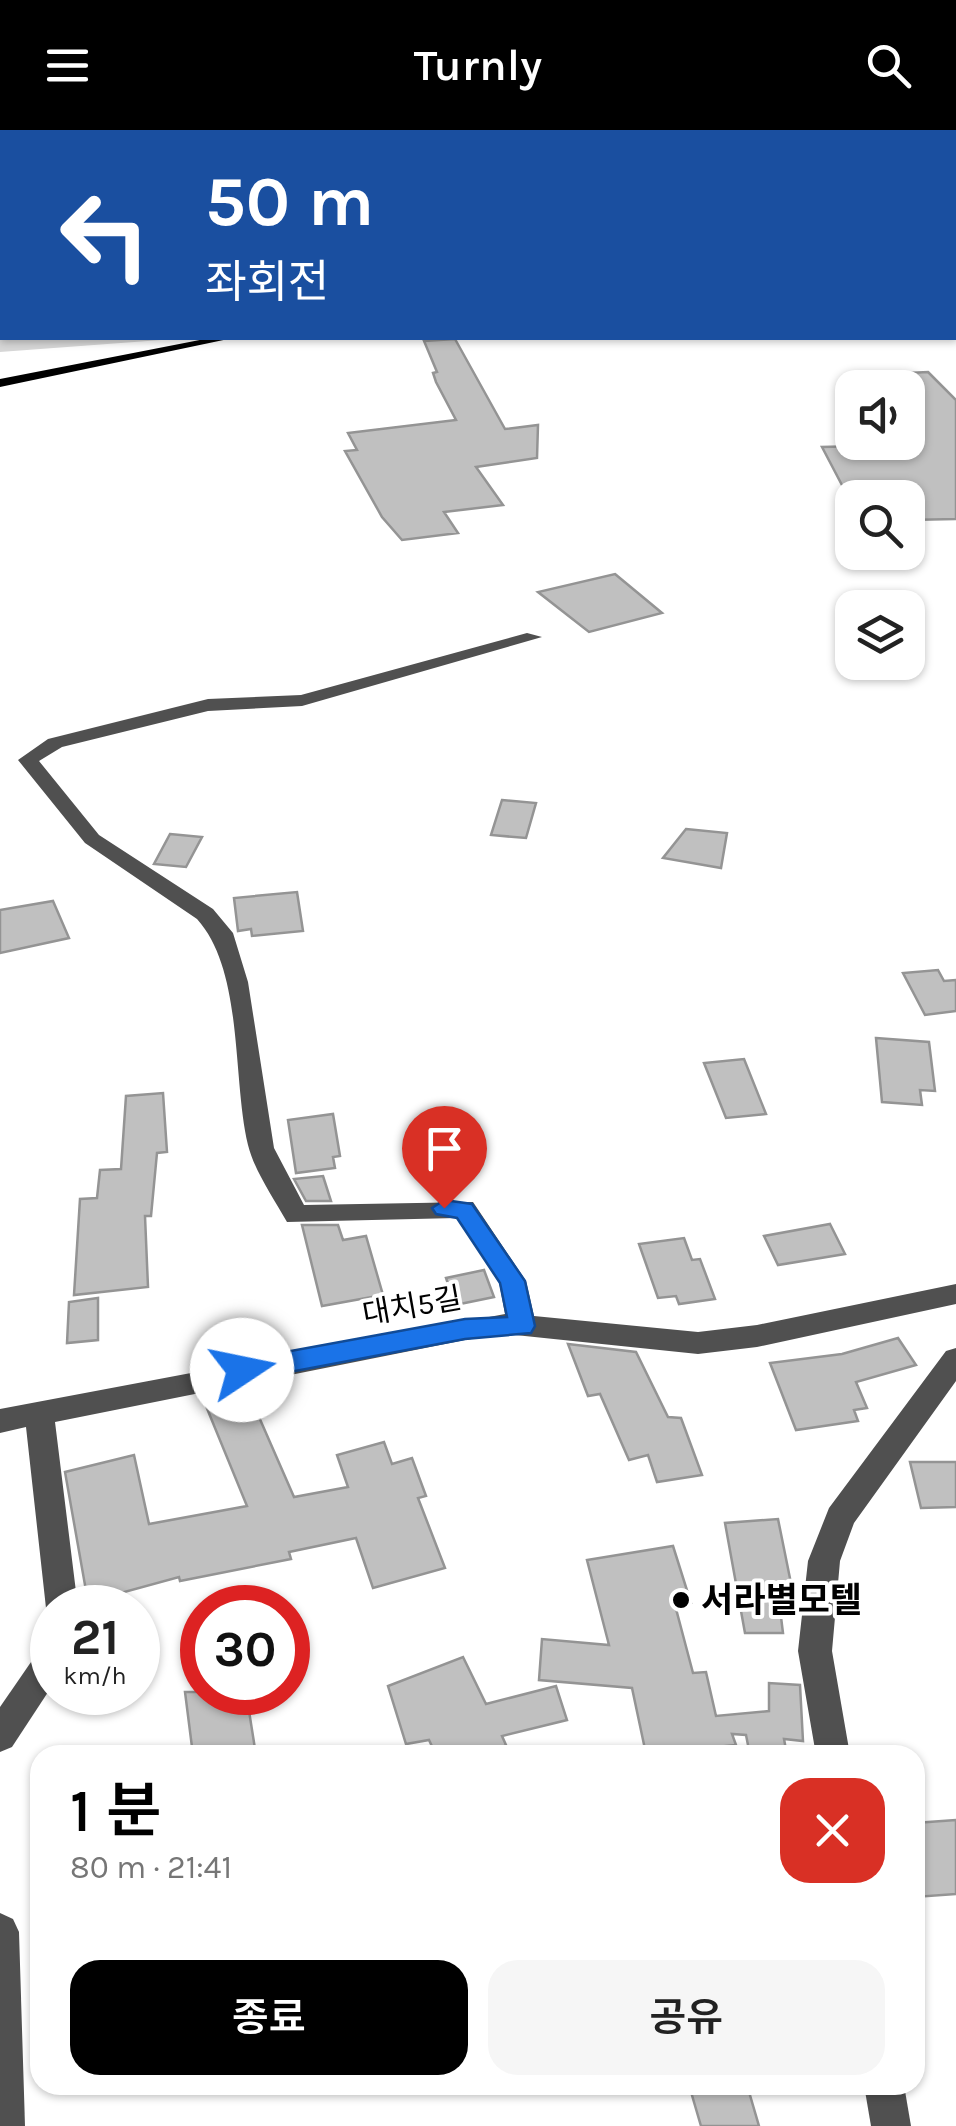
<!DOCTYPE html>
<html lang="ko">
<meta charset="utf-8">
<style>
:root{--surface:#fff;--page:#f6f6f6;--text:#222;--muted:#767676;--accent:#000}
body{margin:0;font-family:Karla,"Noto Sans KR",sans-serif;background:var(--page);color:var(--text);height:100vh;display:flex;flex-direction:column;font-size:38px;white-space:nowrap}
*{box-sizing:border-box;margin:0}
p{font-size:32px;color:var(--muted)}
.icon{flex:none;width:55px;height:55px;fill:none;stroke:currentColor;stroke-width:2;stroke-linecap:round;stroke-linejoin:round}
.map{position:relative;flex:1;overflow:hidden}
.drawer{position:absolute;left:30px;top:1615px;width:895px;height:350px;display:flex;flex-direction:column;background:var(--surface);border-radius:30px;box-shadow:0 2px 8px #0004}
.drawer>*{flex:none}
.guide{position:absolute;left:0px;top:0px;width:958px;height:210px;box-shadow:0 2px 8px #0004;background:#1a4fa0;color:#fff;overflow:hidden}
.controls{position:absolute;left:835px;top:240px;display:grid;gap:20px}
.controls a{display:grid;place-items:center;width:90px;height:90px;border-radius:20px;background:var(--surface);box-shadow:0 2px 8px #0004;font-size:50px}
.speed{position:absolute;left:30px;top:1455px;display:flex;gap:20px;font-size:50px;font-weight:700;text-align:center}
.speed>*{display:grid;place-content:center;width:130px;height:130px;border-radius:50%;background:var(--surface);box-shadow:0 2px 8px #0004;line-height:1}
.speed small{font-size:25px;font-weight:400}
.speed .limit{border:15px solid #d22;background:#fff;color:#111}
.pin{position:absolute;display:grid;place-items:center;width:85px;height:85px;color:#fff;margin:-102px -42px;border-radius:50% 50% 50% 0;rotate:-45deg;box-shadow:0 0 10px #0007}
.pin .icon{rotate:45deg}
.me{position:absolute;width:110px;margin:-55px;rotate:79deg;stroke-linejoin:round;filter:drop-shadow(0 0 8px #0008)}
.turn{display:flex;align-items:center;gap:35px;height:210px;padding:0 40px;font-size:45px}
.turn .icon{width:130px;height:130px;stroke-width:2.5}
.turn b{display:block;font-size:70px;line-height:85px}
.round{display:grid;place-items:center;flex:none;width:105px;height:105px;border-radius:30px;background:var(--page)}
.summary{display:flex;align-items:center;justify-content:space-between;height:170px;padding:0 40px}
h1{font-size:60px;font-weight:600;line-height:75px;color:var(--accent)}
.button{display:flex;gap:20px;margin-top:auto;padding:20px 40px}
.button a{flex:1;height:115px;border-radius:30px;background:var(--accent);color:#fff;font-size:40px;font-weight:600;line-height:115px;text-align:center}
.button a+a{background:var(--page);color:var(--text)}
header{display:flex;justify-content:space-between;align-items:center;height:130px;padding:0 40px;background:var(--accent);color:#fff;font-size:45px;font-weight:600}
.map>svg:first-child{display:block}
.green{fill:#d7d7d7}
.building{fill:#c0c0c0;stroke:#949494;stroke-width:2.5}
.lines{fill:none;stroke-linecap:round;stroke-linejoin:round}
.minor{fill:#505050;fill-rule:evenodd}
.major{fill:#000;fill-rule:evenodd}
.route{fill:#1a73e8;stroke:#114b97;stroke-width:2.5}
.poi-dot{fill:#000;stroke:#fff;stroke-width:4}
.labels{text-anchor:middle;stroke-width:8;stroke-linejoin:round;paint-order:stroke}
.street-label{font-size:30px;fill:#000;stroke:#fff}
.near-poi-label{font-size:35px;font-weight:bold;fill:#000;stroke:#fff;text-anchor:start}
</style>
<header><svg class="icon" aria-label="menu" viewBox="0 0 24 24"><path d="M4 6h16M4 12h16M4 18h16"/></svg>Turnly<svg class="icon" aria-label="search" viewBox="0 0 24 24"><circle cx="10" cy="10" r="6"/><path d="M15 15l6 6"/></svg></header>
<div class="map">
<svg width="956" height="1996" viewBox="0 0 956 1996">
<rect width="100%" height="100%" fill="#fff"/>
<polygon class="green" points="0,205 2,208 188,208 0,222"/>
<g class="building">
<polygon points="455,209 505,299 538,295 537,328 476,337 503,375 444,382 458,403 402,410 382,387 345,321 357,320 348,303 456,290 436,252 433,243 437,242 424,211"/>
<polygon points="928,242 956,270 956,389 908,390 908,368 881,368 874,356 843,357 822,317 908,315 908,243"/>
<polygon points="615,444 662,483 589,502 538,462"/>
<polygon points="502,670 536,673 526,708 491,705"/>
<polygon points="686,699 727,703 721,738 663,728"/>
<polygon points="170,704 202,707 186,737 154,734"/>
<polygon points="297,762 303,801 252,806 251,799 238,801 234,768"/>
<polygon points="53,771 69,808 0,823 0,780"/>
<polygon points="938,840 944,851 956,850 956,881 925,885 903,843"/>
<polygon points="876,908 929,912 935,961 920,960 922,975 882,972"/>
<polygon points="744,929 766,984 726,988 704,933"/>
<polygon points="163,963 167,1022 157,1023 151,1086 145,1086 148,1157 74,1165 80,1069 97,1068 100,1040 121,1039 126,966"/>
<polygon points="333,984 340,1026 333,1027 335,1038 296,1043 288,990"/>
<polygon points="323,1046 331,1071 306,1071 294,1049"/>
<polygon points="830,1094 845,1124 778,1135 764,1106"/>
<polygon points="302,1095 338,1095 343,1110 366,1106 383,1165 322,1176"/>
<polygon points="684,1108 692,1130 700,1129 715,1169 679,1174 676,1166 658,1168 639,1114"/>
<polygon points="484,1140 494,1167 455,1175 446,1148"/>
<polygon points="98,1168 98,1210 67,1213 69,1172"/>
<polygon points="898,1208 916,1235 856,1252 867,1278 854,1280 858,1291 796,1300 770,1233 842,1224"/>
<polygon points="568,1214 636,1222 668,1287 681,1288 702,1345 657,1352 648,1325 629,1330 600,1264 588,1266"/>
<polygon points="248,1262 294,1367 348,1357 337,1325 384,1312 392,1334 412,1328 426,1366 418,1368 445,1438 373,1458 356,1408 289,1422 291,1429 180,1451 179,1447 88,1472 65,1342 134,1325 149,1394 247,1376 206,1276"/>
<polygon points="910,1332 956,1332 956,1377 921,1378"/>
<polygon points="778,1389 796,1478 780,1479 783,1503 745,1503 725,1393"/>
<polygon points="673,1416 691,1473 675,1475 693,1543 706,1542 716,1586 769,1581 769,1553 800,1555 803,1611 784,1609 787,1625 750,1625 746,1605 732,1604 736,1615 646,1624 632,1558 539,1550 542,1509 609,1515 587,1430"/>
<polygon points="463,1527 486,1574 556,1556 567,1590 502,1606 506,1615 488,1625 436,1625 429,1610 406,1614 388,1556"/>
<polygon points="185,1562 246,1562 256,1625 193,1625"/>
<polygon points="956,1690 956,1764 915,1767 915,1693"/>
<polygon points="689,1955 747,1955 759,1996 701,1996"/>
</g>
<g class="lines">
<g class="minor">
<polygon points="850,0 862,0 864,2 852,2"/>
<rect x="955" y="66" width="1" height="6"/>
<path d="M527,503L542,507L302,576L208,581L62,617L39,631L99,705L213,779L233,803L248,852L274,1018L304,1075L473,1072L526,1151L534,1186L698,1202L757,1195L956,1154V1174L757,1217L698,1224L505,1204L465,1210L55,1292L78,1478H52L51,1488L46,1478L26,1297L0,1303V1279L505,1184L499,1152L457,1088L287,1092C274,1069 254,1040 248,1015C232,948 244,841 197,789L85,713L18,630L48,609L208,569L301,565Z"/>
<polygon points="956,1218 956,1251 854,1393 840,1431 832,1521 850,1625 816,1625 798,1521 808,1431 829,1378 946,1221"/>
<polygon points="52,1514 52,1556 12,1617 0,1622 0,1577 40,1519"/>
<polygon points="0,1783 13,1789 19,1802 25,1996 0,1996"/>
<polygon points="864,1955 904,1955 911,1996 871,1996"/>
</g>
<g class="major">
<rect x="955" y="85" width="1" height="6"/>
<polygon points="210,208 233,208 0,257 0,249"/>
</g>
</g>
<polygon class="route" points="444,1070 472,1074 525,1151 535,1196 531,1203 465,1209 242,1251 233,1248 229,1240 242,1230 465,1189 507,1187 500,1153 457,1088 436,1084 432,1078"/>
<circle class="poi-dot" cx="681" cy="1470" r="10"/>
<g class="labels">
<g class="street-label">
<text transform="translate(412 1176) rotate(-10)" y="10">대치5길</text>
</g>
<g class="near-poi-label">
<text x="701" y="1482">서라별모텔</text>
</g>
</g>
</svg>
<div class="controls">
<a><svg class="icon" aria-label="sound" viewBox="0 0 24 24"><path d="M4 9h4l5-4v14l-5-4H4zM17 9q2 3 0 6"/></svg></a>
<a><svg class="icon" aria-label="search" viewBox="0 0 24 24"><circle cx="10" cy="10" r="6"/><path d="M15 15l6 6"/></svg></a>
<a><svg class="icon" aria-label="layers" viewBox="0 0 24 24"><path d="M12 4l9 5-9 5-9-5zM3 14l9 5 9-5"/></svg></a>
</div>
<div class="speed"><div>21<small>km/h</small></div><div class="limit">30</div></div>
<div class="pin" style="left:444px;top:1078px;background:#d93025"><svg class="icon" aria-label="arrive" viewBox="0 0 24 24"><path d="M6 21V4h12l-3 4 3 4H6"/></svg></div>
<svg class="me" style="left:242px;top:1240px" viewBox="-20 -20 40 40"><circle r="19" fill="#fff"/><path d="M0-13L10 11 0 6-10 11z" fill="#1a73e8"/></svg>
<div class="guide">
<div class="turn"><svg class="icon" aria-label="left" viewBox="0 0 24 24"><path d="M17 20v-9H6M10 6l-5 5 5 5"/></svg><div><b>50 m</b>좌회전</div></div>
</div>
<section class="drawer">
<div class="summary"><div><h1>1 분</h1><p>80 m · 21:41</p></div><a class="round" style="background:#d93025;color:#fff"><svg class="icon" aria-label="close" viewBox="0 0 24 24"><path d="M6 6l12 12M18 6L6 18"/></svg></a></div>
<div class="button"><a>종료</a><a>공유</a></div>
</section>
</div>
